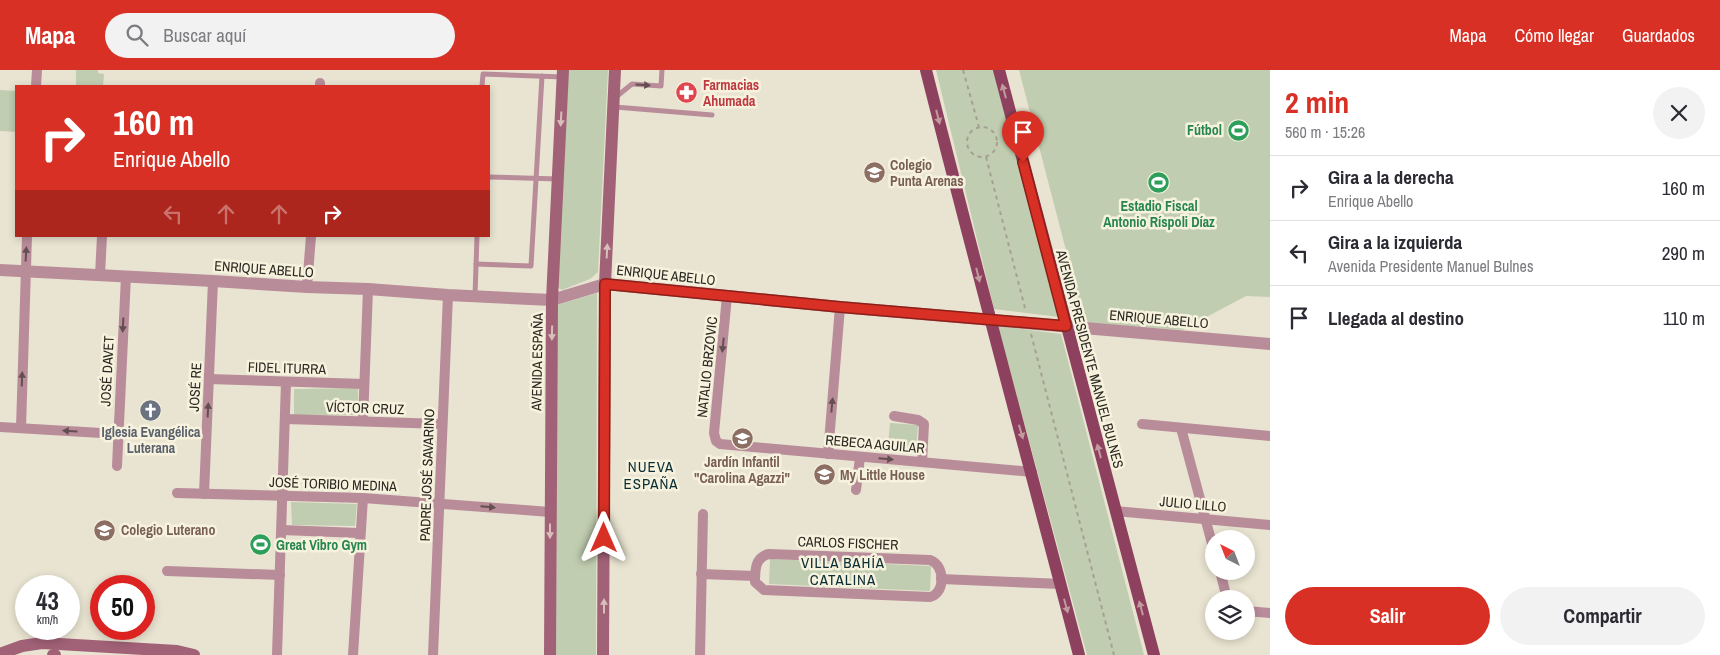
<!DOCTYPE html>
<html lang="es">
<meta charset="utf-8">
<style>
:root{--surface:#fff;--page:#f2f2f3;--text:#2b2b33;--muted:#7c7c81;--line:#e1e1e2;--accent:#d93025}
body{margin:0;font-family:"Archivo Narrow",sans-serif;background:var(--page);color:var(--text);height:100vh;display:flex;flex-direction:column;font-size:19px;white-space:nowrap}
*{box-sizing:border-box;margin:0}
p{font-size:16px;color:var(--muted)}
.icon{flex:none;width:28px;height:28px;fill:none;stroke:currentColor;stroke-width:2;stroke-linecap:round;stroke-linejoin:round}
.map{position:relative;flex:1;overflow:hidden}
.sheet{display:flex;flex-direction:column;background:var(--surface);width:450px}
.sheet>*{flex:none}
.hud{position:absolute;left:15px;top:15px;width:475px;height:152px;border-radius:0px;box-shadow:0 2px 8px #0003;background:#d93025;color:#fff;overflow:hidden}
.needle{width:32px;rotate:318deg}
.tools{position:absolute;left:1205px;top:460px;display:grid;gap:10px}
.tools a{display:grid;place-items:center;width:50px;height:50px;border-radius:50%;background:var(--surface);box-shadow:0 2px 8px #0003;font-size:25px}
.speed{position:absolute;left:15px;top:505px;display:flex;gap:10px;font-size:25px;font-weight:700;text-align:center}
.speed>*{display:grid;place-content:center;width:65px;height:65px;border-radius:50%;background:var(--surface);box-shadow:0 2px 8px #0003;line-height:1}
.speed small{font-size:12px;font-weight:400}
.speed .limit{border:8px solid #d22;background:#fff;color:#111}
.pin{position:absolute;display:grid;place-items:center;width:42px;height:42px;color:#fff;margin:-51px -21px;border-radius:50% 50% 50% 0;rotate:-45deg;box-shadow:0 0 5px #0007}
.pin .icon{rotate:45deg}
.me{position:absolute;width:55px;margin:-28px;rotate:0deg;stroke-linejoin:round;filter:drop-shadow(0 0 4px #0008)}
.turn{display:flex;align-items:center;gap:18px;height:105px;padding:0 15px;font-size:22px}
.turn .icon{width:65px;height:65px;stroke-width:2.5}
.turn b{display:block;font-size:35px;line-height:42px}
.lanes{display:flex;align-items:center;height:48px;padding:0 15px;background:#0003;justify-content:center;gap:25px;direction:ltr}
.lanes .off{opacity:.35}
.round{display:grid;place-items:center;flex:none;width:52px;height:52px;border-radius:26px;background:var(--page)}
.summary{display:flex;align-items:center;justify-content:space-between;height:85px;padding:0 15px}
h1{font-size:30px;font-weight:700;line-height:38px;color:var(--accent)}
.cta{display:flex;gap:10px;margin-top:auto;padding:10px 15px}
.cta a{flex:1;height:58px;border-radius:30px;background:var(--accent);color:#fff;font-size:20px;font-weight:700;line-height:58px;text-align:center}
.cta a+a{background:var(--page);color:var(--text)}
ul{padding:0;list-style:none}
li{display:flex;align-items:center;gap:15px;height:65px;padding:0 15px;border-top:1px solid var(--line)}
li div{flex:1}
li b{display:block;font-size:19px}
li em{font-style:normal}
header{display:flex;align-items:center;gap:30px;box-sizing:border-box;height:70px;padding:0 25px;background:var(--accent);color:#fff}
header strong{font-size:24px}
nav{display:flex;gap:28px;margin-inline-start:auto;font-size:18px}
.search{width:350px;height:45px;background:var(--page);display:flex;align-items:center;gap:12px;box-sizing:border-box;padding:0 18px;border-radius:28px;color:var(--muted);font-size:19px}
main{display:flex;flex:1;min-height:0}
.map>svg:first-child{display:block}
.green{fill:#c0cdb0}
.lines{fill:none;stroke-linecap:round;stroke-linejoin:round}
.path{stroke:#a5a192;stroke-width:2;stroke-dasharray:4 4;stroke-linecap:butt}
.service{stroke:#b98c9a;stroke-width:5}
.minor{stroke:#b98c9a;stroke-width:10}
.tertiary{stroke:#b98c9a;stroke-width:12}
.secondary{stroke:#a16177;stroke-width:12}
.primary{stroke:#8e415e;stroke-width:12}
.oneway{fill:#634f51}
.oneway2{fill:#c29a9e}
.oneway3{fill:#d8bfba}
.route-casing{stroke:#8d1f18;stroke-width:12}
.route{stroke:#d93025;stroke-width:9}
.labels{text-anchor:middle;stroke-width:5;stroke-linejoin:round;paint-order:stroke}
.health-label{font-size:14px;font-weight:bold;fill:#be3a42;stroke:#f6f2de;text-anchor:start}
.leisure-label{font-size:14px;font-weight:bold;fill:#27864d;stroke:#f6f2de;text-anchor:end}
.education-label{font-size:14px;font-weight:bold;fill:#785e54;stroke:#f6f2de;text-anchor:start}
.street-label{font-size:14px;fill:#292720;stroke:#f6f2de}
.worship-label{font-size:14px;font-weight:bold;fill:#5b616d;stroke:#f6f2de}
.neighbourhood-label{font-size:15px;letter-spacing:1px;fill:#0c2e35;stroke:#f6f2de}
</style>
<header>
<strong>Mapa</strong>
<div class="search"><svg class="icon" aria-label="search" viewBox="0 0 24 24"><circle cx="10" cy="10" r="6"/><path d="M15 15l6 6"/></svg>Buscar aquí</div>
<nav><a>Mapa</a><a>Cómo llegar</a><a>Guardados</a></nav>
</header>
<main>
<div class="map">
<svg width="1270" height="585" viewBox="0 0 1270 585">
<rect width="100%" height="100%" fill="#e9e4d1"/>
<g class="green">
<polygon points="76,0 98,0 98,3 104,4 103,16 76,16"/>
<polygon points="568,0 608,0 598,202 590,209 562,220 557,217"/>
<polygon points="936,0 998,0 1059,247 994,239"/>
<polygon points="1019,0 1270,0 1270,227 1246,226 1182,260 1085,253"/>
<polygon points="0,20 16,21 16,62 0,61"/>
<polygon points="597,223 596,585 556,585 557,235"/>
<polygon points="998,256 1061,264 1144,585 1087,585"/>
<polygon points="358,318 358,345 294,346 294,319"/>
<polygon points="890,353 918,355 916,379 888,376"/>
<polygon points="291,432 357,434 355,456 292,455"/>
<polygon points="770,489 931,496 930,521 769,514"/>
</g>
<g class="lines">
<g class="path">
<polyline points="963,0 979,57"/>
<circle cx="982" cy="72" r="15"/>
<polyline points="986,87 1026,242"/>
<polyline points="1031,264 1114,585"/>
</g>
<g class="service">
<polyline points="482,16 483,4 563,7"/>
<polyline points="616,27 632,14 661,16 662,0"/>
<polyline points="615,37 712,45"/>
<polyline points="489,107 558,109"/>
<polyline points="476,194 531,196 542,6"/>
<polyline points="475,226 477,166"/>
</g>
<g class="minor">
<polyline points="36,16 37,0"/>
<polyline points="320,16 320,13"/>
<polyline points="100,205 102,166"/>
<polyline points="307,217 311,166"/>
<polyline points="727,226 714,363 716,371 720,374 1032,402"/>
<polyline points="209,309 364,314"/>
<polyline points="894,346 918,350 924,354 922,392"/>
<polyline points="286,349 442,354"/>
<polyline points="363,351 368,219"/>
<polyline points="1142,354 1270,366"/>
<polyline points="0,357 118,364"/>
<polyline points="21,358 27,166"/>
<polyline points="1181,358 1214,481"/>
<polyline points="828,384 840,237"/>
<polyline points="117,396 126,206"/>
<polyline points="856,420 860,387"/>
<polyline points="177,423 363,428 550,442"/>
<polyline points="204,424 213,211"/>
<polyline points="1115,441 1270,455"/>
<polyline points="282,460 359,463"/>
<path d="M769,484L930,490C945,495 946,523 930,527L764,520L755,512C755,500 755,487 769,484Z"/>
<polyline points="167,501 280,505"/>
<polyline points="1220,501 1227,529"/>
<polyline points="701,504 755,506"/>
<polyline points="941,509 1061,514"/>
<polyline points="1246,541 1270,543"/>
<polyline points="277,585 286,312"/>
<polyline points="353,585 363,428"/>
<polyline points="433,585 448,225"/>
<polyline points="700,585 703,444"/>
</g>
<polyline class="tertiary" points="0,200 213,211 307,217 368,219 448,225 552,230 605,214 840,237 1270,274"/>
<g class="secondary">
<polyline points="0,584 22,576 42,573 177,581 194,585"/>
<polyline points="53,585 55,585"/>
<polyline points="550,585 552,230 563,0"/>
<polyline points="603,585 605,214 615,0"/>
</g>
<g class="primary">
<path d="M926,0C975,195 1028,390 1079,585"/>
<polyline points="999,0 1154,585"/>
</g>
</g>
<defs><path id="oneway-solid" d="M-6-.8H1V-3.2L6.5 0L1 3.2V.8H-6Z" transform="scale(1.25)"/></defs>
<g class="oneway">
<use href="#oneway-solid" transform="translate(643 15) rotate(3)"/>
<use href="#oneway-solid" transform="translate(26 184) rotate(-87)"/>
<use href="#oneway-solid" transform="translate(123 255) rotate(93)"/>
<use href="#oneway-solid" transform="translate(723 275) rotate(96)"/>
<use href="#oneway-solid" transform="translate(22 309) rotate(-88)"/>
<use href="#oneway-solid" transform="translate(832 335) rotate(-85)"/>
<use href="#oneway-solid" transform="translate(208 340) rotate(-87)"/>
<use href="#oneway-solid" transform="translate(70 361) rotate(-177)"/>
<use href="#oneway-solid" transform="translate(886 389) rotate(5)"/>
<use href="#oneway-solid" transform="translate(488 437) rotate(5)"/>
</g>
<g class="oneway2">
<use href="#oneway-solid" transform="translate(1004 21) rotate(-105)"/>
<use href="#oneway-solid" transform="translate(938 47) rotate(76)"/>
<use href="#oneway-solid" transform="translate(978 205) rotate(76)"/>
<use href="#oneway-solid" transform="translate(1021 362) rotate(74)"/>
<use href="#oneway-solid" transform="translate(1099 381) rotate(-105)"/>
<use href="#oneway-solid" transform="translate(1066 536) rotate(75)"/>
<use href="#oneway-solid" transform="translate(1141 538) rotate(-105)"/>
</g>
<g class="oneway3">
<use href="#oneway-solid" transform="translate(561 49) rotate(93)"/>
<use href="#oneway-solid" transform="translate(607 181) rotate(-87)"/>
<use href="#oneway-solid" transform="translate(552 263) rotate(91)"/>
<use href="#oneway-solid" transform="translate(550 461) rotate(90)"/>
<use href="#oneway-solid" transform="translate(604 536) rotate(-90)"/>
</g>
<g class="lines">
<defs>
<polyline id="route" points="604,468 605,214 840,237 1066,256 1023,92"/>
</defs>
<use href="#route" class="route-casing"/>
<use href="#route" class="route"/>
</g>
<defs>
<symbol id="pharmacy-disc" viewBox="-11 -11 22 22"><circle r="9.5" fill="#e0444e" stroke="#f6f2de"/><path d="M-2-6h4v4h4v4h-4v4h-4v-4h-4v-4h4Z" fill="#fff"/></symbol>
<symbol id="stadium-disc" viewBox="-11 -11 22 22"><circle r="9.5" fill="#2e9e5b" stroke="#f6f2de"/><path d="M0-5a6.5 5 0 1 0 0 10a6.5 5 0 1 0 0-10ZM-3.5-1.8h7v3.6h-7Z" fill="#fff"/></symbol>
<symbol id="school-disc" viewBox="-11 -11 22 22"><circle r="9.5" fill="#8d6e63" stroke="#f6f2de"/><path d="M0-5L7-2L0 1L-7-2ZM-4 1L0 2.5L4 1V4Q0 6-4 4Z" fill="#fff"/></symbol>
<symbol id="church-disc" viewBox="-11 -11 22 22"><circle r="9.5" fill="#6b7280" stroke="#f6f2de"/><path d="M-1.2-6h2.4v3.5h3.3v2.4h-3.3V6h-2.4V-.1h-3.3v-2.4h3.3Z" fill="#fff"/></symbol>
</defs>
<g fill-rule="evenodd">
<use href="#pharmacy-disc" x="674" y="10" width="25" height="25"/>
<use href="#stadium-disc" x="1226" y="48" width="25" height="25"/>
<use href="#school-disc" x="862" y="90" width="25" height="25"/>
<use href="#stadium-disc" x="1146" y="100" width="25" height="25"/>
<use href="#church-disc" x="138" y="328" width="25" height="25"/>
<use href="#school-disc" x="730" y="356" width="25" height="25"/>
<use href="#school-disc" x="812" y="392" width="25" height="25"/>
<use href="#school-disc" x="92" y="448" width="25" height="25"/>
<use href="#stadium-disc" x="248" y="462" width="25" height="25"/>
</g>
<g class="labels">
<g class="health-label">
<text x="703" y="20">Farmacias<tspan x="703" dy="16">Ahumada</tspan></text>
</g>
<g class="leisure-label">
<text x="1222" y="65">Fútbol</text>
<text x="1159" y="141" text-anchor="middle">Estadio Fiscal<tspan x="1159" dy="16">Antonio Ríspoli Díaz</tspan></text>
<text x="276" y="480" text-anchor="start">Great Vibro Gym</text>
</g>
<g class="education-label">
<text x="890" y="100">Colegio<tspan x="890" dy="16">Punta Arenas</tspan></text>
<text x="742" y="397" text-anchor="middle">Jardín Infantil<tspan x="742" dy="16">"Carolina Agazzi"</tspan></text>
<text x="840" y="410">My Little House</text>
<text x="121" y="465">Colegio Luterano</text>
</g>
<g class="street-label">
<text transform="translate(264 199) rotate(4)" y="5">ENRIQUE ABELLO</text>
<text transform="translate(666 205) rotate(6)" y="5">ENRIQUE ABELLO</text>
<text transform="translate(1159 249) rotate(5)" y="5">ENRIQUE ABELLO</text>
<text transform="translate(1090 289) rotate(75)" y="5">AVENIDA PRESIDENTE MANUEL BULNES</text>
<text transform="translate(537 292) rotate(-89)" y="5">AVENIDA ESPAÑA</text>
<text transform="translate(707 297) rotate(-84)" y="5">NATALIO BRZOVIC</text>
<text transform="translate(287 298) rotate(2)" y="5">FIDEL ITURRA</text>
<text transform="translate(107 301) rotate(-87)" y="5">JOSÉ DAVET</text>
<text transform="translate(195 317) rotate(-87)" y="5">JOSÉ RE</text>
<text transform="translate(365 338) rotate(2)" y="5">VÍCTOR CRUZ</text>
<text transform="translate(875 374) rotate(5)" y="5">REBECA AGUILAR</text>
<text transform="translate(427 405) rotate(-88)" y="5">PADRE JOSÉ SAVARINO</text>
<text transform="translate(333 414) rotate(2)" y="5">JOSÉ TORIBIO MEDINA</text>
<text transform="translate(1193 434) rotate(5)" y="5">JULIO LILLO</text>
<text transform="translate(848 473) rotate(2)" y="5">CARLOS FISCHER</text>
</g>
<g class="worship-label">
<text x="151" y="367">Iglesia Evangélica<tspan x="151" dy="16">Luterana</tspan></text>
</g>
<g class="neighbourhood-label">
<text x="651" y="402">NUEVA<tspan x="651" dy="17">ESPAÑA</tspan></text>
<text x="843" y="498">VILLA BAHÍA<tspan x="843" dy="17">CATALINA</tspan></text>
</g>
</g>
</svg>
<div class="tools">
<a><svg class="needle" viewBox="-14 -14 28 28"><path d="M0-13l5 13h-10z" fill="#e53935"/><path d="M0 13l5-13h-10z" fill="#7c7c81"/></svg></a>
<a><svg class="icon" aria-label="layers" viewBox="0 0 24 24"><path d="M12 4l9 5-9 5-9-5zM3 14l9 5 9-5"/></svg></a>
</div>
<div class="speed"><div>43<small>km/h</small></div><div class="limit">50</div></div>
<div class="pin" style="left:1023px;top:92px;background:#d93025"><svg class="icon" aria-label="arrive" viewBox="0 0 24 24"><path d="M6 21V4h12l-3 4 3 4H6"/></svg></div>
<svg class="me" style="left:604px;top:468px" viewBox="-20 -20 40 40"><path d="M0-17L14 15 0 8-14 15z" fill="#d93025" stroke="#fff" stroke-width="4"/></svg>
<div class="hud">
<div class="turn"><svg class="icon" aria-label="right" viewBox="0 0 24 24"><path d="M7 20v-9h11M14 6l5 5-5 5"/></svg><div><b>160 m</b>Enrique Abello</div></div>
<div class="lanes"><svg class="icon off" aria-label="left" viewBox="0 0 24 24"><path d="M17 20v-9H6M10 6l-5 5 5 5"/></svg><svg class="icon off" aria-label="ahead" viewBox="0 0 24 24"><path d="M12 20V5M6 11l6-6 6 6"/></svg><svg class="icon off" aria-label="ahead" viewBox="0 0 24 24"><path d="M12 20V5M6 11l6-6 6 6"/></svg><svg class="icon" aria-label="right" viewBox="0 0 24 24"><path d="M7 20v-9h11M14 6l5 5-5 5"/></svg></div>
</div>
</div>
<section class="sheet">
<div class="summary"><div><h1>2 min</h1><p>560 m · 15:26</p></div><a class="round"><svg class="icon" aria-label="close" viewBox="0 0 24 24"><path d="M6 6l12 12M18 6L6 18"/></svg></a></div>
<ul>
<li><svg class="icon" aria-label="right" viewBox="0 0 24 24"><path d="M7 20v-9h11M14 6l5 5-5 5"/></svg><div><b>Gira a la derecha</b><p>Enrique Abello</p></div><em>160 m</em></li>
<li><svg class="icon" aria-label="left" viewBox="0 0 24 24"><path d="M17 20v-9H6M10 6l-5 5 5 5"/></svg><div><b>Gira a la izquierda</b><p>Avenida Presidente Manuel Bulnes</p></div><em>290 m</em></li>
<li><svg class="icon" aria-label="arrive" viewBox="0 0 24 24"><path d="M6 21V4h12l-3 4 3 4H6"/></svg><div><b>Llegada al destino</b></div><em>110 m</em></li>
</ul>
<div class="cta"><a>Salir</a><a>Compartir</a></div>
</section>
</main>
